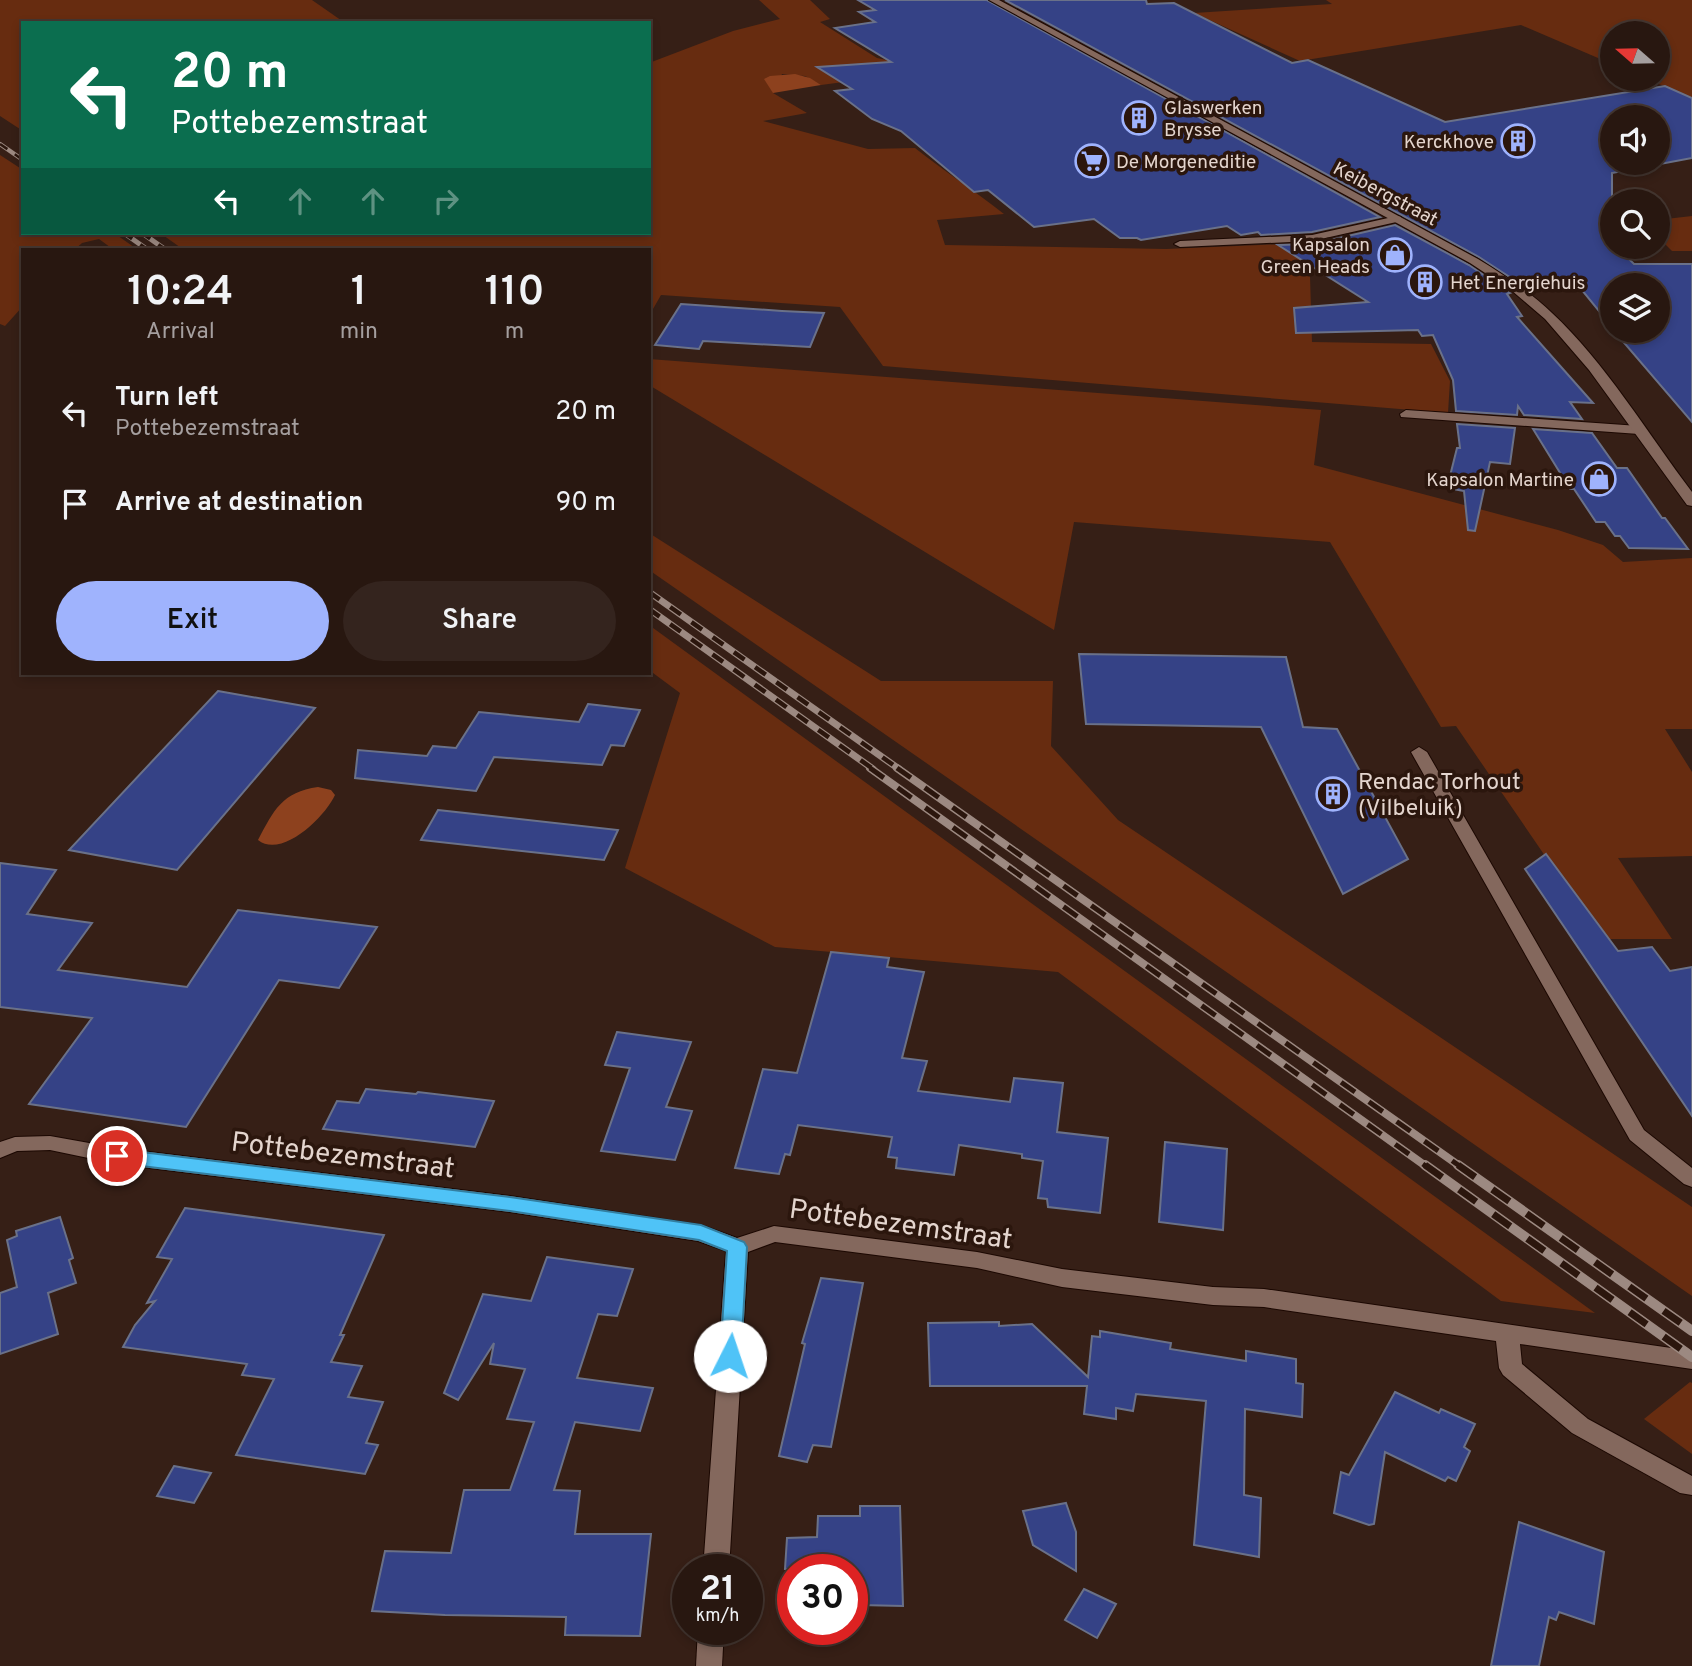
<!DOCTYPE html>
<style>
:root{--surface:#281710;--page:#34241e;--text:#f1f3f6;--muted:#a59f9f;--line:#443630;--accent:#9fb3fd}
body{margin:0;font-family:Overpass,sans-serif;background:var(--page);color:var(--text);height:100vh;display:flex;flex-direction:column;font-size:26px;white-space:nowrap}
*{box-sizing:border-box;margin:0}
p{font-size:23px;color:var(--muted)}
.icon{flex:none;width:38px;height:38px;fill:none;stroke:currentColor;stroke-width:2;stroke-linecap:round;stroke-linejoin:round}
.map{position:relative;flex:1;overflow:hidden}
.drawer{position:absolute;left:21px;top:248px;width:630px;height:427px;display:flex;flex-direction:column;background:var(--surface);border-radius:0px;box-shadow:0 4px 10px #0003,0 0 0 2px var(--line)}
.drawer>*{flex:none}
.hud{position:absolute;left:21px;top:21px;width:630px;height:214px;border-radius:0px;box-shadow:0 4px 10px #0003,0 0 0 2px var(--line);background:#0b6e4f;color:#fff;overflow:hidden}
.needle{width:46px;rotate:290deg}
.controls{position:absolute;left:1600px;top:21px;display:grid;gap:14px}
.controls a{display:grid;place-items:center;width:70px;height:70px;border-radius:50%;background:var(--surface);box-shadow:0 4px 10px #0003,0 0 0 2px var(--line);font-size:35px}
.speed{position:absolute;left:672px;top:1554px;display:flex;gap:14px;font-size:35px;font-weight:700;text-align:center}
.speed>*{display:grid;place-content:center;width:91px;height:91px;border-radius:50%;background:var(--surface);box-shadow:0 4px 10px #0003,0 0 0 2px var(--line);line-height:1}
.speed small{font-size:18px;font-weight:400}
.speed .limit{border:10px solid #d22;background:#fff;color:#111}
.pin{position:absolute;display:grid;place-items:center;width:60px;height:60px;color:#fff;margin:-30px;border:4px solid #fff;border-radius:50%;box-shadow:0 2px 7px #0007}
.me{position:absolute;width:77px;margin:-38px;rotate:4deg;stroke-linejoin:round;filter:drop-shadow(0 0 5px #0008)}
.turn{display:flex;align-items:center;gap:24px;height:147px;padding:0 35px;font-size:32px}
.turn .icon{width:91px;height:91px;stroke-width:2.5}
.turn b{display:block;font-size:49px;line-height:60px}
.lanes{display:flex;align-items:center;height:66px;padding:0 35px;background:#0003;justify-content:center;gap:35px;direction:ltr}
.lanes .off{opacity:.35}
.eta{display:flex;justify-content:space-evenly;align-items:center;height:119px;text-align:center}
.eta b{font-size:42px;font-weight:600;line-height:49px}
.button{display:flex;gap:14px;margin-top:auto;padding:14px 35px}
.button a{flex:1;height:80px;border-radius:42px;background:var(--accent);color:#111;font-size:28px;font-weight:600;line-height:80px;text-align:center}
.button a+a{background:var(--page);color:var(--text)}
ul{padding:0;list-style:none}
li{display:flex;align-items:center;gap:21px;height:91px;padding:0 35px}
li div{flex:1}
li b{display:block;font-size:26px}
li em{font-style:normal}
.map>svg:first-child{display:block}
.green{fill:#672c10}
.water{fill:#8d411e}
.building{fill:#354286;stroke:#6a7189;stroke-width:2;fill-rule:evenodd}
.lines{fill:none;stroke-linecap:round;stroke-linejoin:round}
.service-casing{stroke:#1c0802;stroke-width:2}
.minor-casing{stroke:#1c0802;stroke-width:2}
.tertiary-casing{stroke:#1c0802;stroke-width:2}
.service{fill:#84685d;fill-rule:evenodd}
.minor{fill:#84685d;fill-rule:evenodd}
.tertiary{fill:#84685d;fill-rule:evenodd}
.rail-far4-casing{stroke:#9c8981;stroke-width:4.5}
.rail-far3-casing{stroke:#9c8981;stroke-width:5}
.rail-far2-casing{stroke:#9c8981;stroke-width:7}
.rail-far1-casing{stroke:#9c8981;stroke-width:8}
.rail-casing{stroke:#9c8981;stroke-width:10}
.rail-far4{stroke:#2b160d;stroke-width:2.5;stroke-dasharray:9;stroke-linecap:butt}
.rail-far3{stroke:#2b160d;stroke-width:3.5;stroke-dasharray:10;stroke-linecap:butt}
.rail-far2{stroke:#2b160d;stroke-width:4.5;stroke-dasharray:13;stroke-linecap:butt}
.rail-far1{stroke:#2b160d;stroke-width:5;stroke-dasharray:17;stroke-linecap:butt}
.rail{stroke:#2b160d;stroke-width:7;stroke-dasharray:21;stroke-linecap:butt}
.route{fill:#4fc3f7;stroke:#337fa1;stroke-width:2}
.labels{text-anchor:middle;stroke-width:7;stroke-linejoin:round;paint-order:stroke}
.far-poi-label{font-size:19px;fill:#e4d5ce;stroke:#2b160d;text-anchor:start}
.far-street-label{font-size:19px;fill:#e4d5ce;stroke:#2b160d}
.poi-label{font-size:23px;fill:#e4d5ce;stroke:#2b160d;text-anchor:start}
.near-street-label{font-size:28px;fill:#e4d5ce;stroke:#2b160d}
</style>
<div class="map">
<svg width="1692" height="1666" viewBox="0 0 1692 1666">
<rect width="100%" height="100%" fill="#361f16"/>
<g class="green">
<polygon points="0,0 312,0 345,23 23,23 23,131 0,116"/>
<path d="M759,0H810L830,19L820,22L877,58L934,70L821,85L805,76L782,74L773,93L807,113L763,121L868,149L915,148C944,171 975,191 1004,214L937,220L945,245L1166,249L1309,243L1312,342L1431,344L1450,381L1448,413L883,366L840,307L661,295L649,316V250H184L160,233H649V63L733,31L780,19Z"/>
<polygon points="1326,0 1692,0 1692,98 1647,79 1657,79 1657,33 1612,33 1612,64 1521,25 1300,61 1194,13 1332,4"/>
<polygon points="0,155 23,170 23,233 114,233 138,250 114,250 99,239 82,243 74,250 23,250 23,306 5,326 0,324"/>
<polygon points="1692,216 1692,251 1672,251 1657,236 1657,220"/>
<polygon points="649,359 1321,410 1314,465 1558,530 1603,545 1623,562 1692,558 1692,729 1665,729 1692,772 1692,856 1618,858 1672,939 1602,939 1456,726 1441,727 1330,542 1074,522 1054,630 649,385"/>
<polygon points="649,533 881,681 1053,681 1051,746 1118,820 1692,1207 1692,1296 649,570"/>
<polygon points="649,625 1595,1313 1501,1301 1058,972 775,947 625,868 680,693 649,670"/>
<polygon points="1690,1382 1692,1383 1692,1454 1644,1419"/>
</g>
<g class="water">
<polygon points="795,74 810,78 821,85 773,93 764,79 770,76"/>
<path d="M318,787L331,790L335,795C325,817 282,859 258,840C274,810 282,792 318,787Z"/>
</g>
<g class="building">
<polygon points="858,0 987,0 1380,217 1312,232 1261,235 1258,232 1241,235 1227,226 1141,240 1137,238 1120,238 1094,219 1034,227 988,190 974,192 901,131 872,119 835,91 852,89 817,67 891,62 835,28 875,22 859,12 875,10"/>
<path d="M1005,0H1146L1147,4L1174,3L1292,63L1308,60L1445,122L1665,86L1692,98V158L1612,173V247H1617L1634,264H1692V422L1614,331H1657V285H1612V327L1573,279L1528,289L1479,257ZM1612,117H1657V163H1612Z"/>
<polygon points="1395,225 1469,265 1510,293 1507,294 1522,316 1517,317 1593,403 1570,402 1582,419 1524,415 1518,406 1517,415 1456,411 1453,380 1433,335 1422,336 1418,330 1296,333 1294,308 1368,302 1278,245 1313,244"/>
<polygon points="681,304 782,311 824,313 810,347 703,341 699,349 655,345"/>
<polygon points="1457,424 1515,428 1510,464 1490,462 1475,531 1468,530 1464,491 1447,488 1457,448 1460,448"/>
<polygon points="1533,429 1592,433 1617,468 1627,468 1662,518 1665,518 1688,549 1629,548 1620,536 1615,536 1605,522 1596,522 1574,489 1570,489"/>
<polygon points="1079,654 1286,657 1303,727 1337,729 1408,859 1343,894 1261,727 1086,724"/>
<polygon points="218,691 315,708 177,870 69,850"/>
<polygon points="588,704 640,710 624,746 611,745 602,765 494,757 476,791 355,778 358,750 427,756 433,746 456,748 479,712 579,722"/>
<polygon points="438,810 618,830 604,860 421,840"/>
<polygon points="1546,854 1618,951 1652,947 1670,971 1692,967 1692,1116 1525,869"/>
<polygon points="0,863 56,870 27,914 92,923 58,970 187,987 238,910 377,927 339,988 279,980 186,1127 29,1104 92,1018 0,1007"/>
<polygon points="831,952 889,958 887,967 924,972 902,1058 927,1061 918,1091 1010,1102 1014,1078 1063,1083 1057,1132 1108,1138 1100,1213 1048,1207 1047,1199 1038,1198 1043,1161 1022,1158 1022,1154 959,1145 954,1175 896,1168 897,1158 888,1157 892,1137 798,1125 790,1155 785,1154 779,1174 735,1168 763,1069 797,1073"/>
<polygon points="617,1032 691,1042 666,1107 692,1111 675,1160 601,1151 630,1068 605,1065"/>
<polygon points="366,1089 416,1094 418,1092 494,1101 475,1147 323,1129 337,1101 359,1103"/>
<polygon points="1165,1142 1227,1149 1223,1230 1159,1222"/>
<polygon points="185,1208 384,1235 340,1335 344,1335 331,1362 362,1366 348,1397 383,1402 366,1443 378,1445 365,1474 236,1455 274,1379 242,1375 247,1364 123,1347 135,1325 155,1301 147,1303 172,1259 157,1257"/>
<polygon points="60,1217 73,1258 69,1260 76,1283 48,1293 58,1334 0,1354 0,1293 17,1287 7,1240 17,1236 16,1231"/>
<polygon points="547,1257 633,1269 617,1316 598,1314 577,1378 653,1388 640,1431 575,1422 554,1490 580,1491 575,1534 651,1534 640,1636 565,1635 566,1617 445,1615 372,1611 385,1551 451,1553 464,1490 510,1490 534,1422 507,1419 525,1369 490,1364 494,1343 458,1400 444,1393 483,1294 531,1301"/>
<polygon points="821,1278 863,1283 831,1447 813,1445 807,1462 779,1456 805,1344 802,1343"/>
<polygon points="999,1322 999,1326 1032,1324 1088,1377 1092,1336 1100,1337 1100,1331 1171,1343 1170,1349 1246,1361 1246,1351 1296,1359 1296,1383 1303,1384 1302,1417 1245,1409 1244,1495 1261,1498 1259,1557 1194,1545 1206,1401 1136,1394 1133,1411 1116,1408 1116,1419 1084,1414 1087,1386 930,1386 928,1323"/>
<polygon points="1395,1392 1439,1413 1441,1409 1475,1424 1464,1447 1470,1451 1456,1481 1448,1477 1445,1481 1385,1452 1374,1524 1369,1525 1334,1513 1341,1472 1349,1475"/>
<polygon points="174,1466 211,1473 194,1503 157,1496"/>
<polygon points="1066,1503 1076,1532 1076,1571 1033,1545 1023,1511"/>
<polygon points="860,1506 900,1506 903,1606 860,1605 861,1594 852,1594 852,1570 785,1569 787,1538 817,1537 818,1516 860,1516"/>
<polygon points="1519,1522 1604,1552 1594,1624 1559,1612 1556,1620 1549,1617 1539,1666 1491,1666"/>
<polygon points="1084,1589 1116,1604 1097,1638 1065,1620"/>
</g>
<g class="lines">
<defs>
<g id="service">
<polygon points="1397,216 1401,217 1401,221 1312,241 1180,247 1174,244 1180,241 1312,235"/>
<polygon points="1406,410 1639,426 1646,430 1639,434 1401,417 1400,414"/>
<polygon points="1419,747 1427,752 1644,1130 1692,1168 1692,1187 1684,1184 1630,1140 1411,752"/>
</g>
<g id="minor">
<polygon points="50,1136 117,1148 510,1196 701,1225 737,1238 774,1226 977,1252 1062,1269 1213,1287 1264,1289 1692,1351 1692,1369 1520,1344 1522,1364 1588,1419 1692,1476 1692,1495 1680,1493 1572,1433 1503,1375 1499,1368 1496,1341 1264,1307 1213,1305 1062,1287 977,1268 775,1242 748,1252 729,1570 703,1570 726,1251 698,1241 510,1212 117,1164 50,1150 17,1151 0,1158 0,1142 15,1137"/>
<polygon points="698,1629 724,1629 722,1666 696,1666"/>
</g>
<path id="tertiary" d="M989,0H999L1478,259C1504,275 1530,292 1552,313C1604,361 1649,435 1692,492V506L1687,505L1589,370L1545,319L1511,290L1470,263Z"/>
</defs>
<use href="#service" class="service-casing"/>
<use href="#minor" class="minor-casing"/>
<use href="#tertiary" class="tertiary-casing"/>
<use href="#service" class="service"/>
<use href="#minor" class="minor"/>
<use href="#tertiary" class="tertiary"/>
<defs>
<polyline id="rail-far4" points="0,144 23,160"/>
<g id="rail-far3">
<polyline points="124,233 148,250"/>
<polyline points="142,233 166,250"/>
</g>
<g id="rail-far2">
<polyline points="649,592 899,769"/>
<polyline points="649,609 873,769"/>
</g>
<g id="rail-far1">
<polyline points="870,768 1427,1167"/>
<polyline points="897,768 1461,1167"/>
</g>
<g id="rail">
<polyline points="1425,1165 1692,1357"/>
<polyline points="1458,1165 1692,1331"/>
</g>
</defs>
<use href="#rail-far4" class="rail-far4-casing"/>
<use href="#rail-far3" class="rail-far3-casing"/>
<use href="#rail-far2" class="rail-far2-casing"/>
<use href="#rail-far1" class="rail-far1-casing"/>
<use href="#rail" class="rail-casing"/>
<use href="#rail-far4" class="rail-far4"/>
<use href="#rail-far3" class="rail-far3"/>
<use href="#rail-far2" class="rail-far2"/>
<use href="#rail-far1" class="rail-far1"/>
<use href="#rail" class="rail"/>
</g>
<polygon class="route" points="117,1149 510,1197 701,1225 744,1242 747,1247 741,1356 738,1362 730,1364 723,1362 720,1356 727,1251 699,1240 510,1211 117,1163 111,1161 108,1156 111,1151"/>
<defs>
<symbol id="building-ring" viewBox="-11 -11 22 22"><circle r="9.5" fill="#2b160d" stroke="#9fb3fd" stroke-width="1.5"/><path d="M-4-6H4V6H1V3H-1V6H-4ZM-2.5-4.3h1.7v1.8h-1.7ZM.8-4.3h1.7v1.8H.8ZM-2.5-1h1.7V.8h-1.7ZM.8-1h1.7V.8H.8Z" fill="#9fb3fd"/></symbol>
<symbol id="supermarket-ring" viewBox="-11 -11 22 22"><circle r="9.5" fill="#2b160d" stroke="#9fb3fd" stroke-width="1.5"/><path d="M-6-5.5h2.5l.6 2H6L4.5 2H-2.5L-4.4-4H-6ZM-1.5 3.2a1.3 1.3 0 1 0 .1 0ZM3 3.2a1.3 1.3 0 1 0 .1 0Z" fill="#9fb3fd"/></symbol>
<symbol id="shop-ring" viewBox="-11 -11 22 22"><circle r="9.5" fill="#2b160d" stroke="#9fb3fd" stroke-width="1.5"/><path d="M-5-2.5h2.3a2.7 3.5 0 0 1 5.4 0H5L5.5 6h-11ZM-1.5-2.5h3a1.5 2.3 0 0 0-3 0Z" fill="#9fb3fd"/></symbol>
</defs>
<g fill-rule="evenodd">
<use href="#building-ring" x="1120" y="99" width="38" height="38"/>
<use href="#building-ring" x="1499" y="122" width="38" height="38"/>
<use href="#supermarket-ring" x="1073" y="142" width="38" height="38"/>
<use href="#shop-ring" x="1376" y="236" width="38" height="38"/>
<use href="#building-ring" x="1406" y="263" width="38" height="38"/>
<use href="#shop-ring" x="1580" y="460" width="38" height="38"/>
<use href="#building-ring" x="1314" y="775" width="38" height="38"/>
</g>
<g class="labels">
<g class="far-poi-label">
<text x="1164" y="114">Glaswerken<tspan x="1164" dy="22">Brysse</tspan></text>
<text x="1494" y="148" text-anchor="end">Kerckhove</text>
<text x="1116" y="168">De Morgeneditie</text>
<text x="1370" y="251" text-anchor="end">Kapsalon<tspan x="1370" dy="22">Green Heads</tspan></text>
<text x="1450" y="289">Het Energiehuis</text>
<text x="1574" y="486" text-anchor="end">Kapsalon Martine</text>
</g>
<g class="far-street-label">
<text transform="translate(1386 193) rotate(28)" y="7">Keibergstraat</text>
</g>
<g class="poi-label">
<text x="1358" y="789">Rendac Torhout<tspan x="1358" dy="26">(Vilbeluik)</tspan></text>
</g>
<g class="near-street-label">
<text transform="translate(343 1154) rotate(7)" y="10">Pottebezemstraat</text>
<text transform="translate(901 1223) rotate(8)" y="10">Pottebezemstraat</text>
</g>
</g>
</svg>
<div class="controls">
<a><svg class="needle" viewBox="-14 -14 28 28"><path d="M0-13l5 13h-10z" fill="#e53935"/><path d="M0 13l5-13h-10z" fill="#a59f9f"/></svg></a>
<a><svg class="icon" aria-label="sound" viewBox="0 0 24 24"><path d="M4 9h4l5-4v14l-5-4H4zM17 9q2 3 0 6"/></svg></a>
<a><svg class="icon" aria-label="search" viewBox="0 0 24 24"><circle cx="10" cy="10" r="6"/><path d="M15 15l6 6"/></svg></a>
<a><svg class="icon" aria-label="layers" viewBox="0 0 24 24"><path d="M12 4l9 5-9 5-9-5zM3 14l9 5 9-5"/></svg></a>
</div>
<div class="speed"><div>21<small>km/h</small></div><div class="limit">30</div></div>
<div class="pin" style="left:117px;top:1156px;background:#d93025"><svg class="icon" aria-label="arrive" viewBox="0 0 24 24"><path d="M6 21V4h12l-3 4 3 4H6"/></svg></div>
<svg class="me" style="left:730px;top:1356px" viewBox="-20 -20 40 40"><circle r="19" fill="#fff"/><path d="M0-13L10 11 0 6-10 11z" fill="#4fc3f7"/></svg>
<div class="hud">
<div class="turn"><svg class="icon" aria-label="left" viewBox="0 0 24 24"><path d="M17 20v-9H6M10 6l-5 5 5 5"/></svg><div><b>20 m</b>Pottebezemstraat</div></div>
<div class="lanes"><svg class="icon" aria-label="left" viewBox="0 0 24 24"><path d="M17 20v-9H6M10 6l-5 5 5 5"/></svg><svg class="icon off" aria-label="ahead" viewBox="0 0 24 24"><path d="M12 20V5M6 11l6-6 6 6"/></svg><svg class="icon off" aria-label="ahead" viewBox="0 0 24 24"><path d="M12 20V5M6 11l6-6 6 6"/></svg><svg class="icon off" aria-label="right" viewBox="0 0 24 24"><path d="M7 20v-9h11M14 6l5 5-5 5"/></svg></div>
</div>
<section class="drawer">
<div class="eta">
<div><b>10:24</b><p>Arrival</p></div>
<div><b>1</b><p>min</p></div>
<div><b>110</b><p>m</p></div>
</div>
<ul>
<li><svg class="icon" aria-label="left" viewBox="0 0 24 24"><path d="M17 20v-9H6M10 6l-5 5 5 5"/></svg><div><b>Turn left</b><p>Pottebezemstraat</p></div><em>20 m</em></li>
<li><svg class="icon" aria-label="arrive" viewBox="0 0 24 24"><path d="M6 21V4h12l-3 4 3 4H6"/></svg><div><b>Arrive at destination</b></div><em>90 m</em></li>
</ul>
<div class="button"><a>Exit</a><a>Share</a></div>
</section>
</div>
